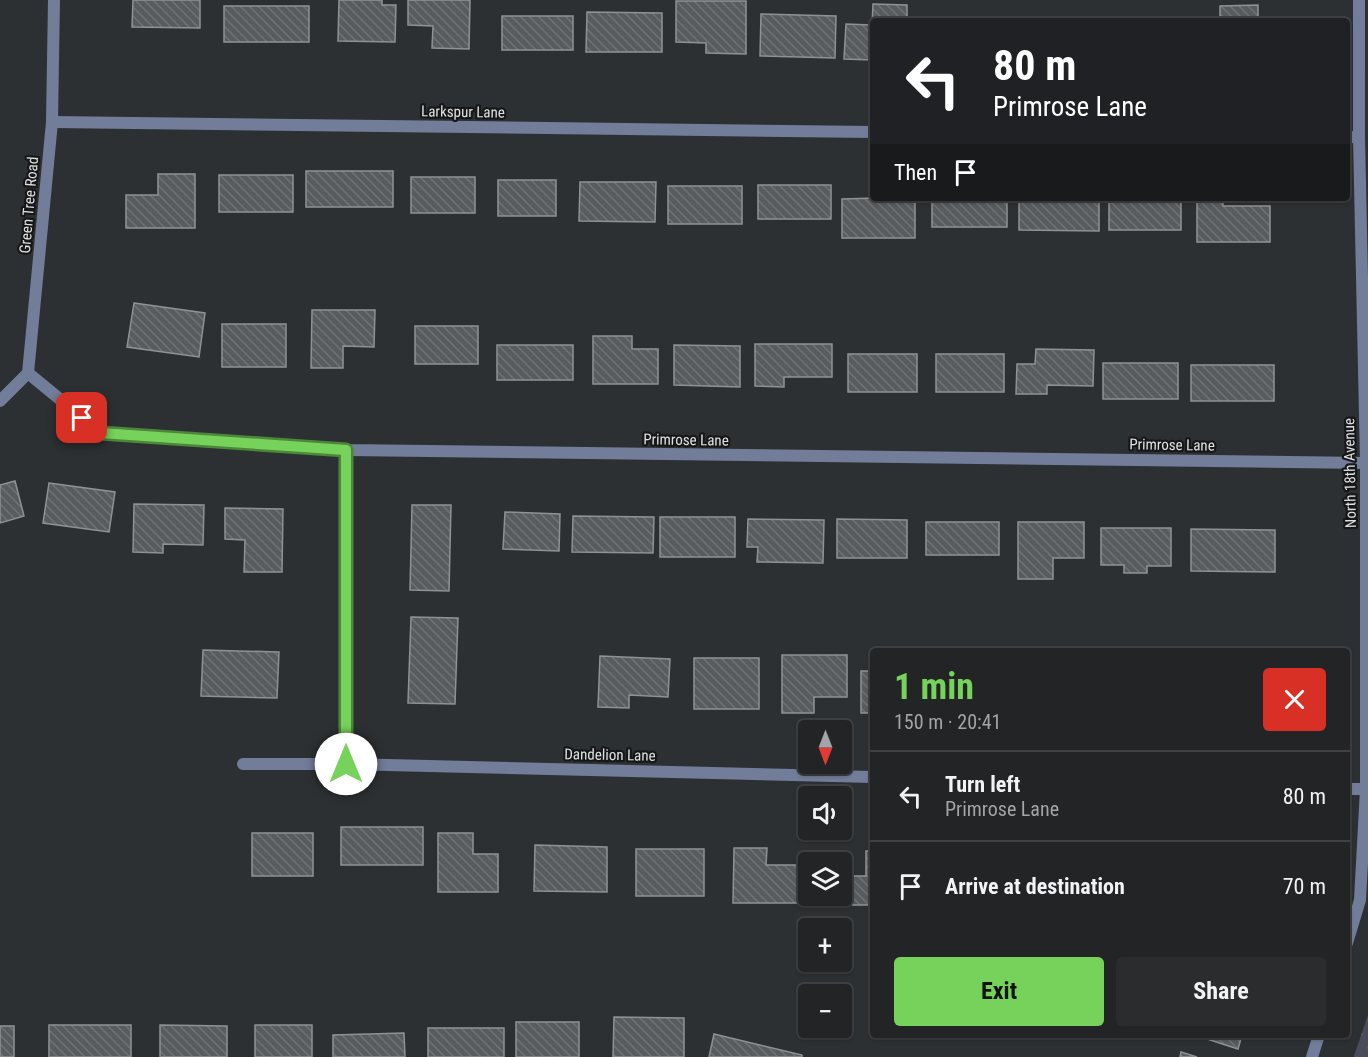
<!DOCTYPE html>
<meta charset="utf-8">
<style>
:root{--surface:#222426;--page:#2a2c2e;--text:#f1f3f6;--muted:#a2a4a7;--line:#3f4143;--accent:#76d25a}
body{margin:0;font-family:"Roboto Condensed",sans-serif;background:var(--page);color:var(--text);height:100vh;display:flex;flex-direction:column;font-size:22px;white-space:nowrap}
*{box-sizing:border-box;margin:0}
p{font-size:20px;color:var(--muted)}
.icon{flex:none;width:33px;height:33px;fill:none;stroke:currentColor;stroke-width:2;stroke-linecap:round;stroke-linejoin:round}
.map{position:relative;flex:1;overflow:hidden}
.side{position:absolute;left:870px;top:648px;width:480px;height:390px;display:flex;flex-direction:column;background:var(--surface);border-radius:6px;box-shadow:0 2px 4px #0004,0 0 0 2px var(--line)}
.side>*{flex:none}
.banner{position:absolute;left:870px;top:18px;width:480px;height:183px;border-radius:6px;box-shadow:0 2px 4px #0004,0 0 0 2px var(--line);background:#202124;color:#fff;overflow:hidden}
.needle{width:39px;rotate:180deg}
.controls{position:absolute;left:798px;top:720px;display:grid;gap:12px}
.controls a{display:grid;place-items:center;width:54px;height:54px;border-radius:6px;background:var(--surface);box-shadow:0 2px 4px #0004,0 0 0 2px var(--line);font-size:30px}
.pin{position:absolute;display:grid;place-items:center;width:51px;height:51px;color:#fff;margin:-26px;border-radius:12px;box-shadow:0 3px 9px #0006}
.me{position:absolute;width:66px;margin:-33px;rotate:0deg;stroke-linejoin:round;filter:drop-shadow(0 0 4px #0008)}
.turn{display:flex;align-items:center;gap:21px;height:126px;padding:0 24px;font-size:27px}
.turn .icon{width:78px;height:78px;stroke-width:2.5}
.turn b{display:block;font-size:42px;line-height:51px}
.then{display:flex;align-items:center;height:57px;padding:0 24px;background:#0003;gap:12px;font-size:22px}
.round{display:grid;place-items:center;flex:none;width:63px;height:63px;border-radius:6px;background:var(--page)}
.head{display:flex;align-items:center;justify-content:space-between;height:102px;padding:0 24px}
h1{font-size:36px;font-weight:700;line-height:45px;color:var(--accent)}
.button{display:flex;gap:12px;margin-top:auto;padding:12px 24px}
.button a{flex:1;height:69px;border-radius:6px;background:var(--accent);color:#111;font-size:24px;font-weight:700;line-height:69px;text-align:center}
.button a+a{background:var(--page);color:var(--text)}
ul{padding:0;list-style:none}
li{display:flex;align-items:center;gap:18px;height:90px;padding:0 24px;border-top:2px solid var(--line)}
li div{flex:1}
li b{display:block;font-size:22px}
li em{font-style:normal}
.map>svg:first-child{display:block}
.park{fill:url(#park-crowns)}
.building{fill:url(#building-back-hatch);stroke:#8e9294;stroke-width:1.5}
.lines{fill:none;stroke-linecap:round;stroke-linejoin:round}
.minor{stroke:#717d99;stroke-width:12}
.tertiary{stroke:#717d99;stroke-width:12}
.route-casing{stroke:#4d883a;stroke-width:15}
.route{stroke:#76d25a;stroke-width:10}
.labels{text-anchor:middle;stroke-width:4.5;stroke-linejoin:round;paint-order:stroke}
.street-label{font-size:15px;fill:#e0e1e3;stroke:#161719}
</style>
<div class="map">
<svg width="1368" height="1057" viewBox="0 0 1368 1057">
<defs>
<pattern id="park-crowns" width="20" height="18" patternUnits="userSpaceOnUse" patternTransform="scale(1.5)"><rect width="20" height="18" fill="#4c4b5a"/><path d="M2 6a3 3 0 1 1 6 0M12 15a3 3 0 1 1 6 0" fill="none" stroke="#666572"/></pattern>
<pattern id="building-back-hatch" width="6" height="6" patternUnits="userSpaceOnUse" patternTransform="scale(1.5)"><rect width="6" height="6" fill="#585c5e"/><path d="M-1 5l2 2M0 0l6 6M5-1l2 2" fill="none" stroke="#707375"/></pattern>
</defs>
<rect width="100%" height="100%" fill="#2d3032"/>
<polygon class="park" points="1368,1015 1368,1057 1354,1057 1354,1056"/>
<g class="building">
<polygon points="133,0 200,0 200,28 132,27"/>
<polygon points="339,0 382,0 382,5 396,5 395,42 338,41"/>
<polygon points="408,0 470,0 469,49 432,48 433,26 408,25"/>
<polygon points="676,1 746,1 746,54 706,53 706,43 676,42"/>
<polygon points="873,4 907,5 907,21 873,21 873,60 844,59 846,24 872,25"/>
<polygon points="1258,5 1258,21 1220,21 1220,6"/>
<rect x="224" y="6" width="85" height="36"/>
<polygon points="587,12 662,13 662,52 586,52"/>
<polygon points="761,14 836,16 835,58 760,56"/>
<rect x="502" y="16" width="71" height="34"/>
<rect x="306" y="171" width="87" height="36"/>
<polygon points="158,174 195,174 195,228 126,228 126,195 158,195"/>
<rect x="219" y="175" width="74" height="37"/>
<rect x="411" y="177" width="64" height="36"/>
<rect x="498" y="180" width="58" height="36"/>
<polygon points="580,182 656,182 655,222 579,221"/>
<rect x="758" y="185" width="73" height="34"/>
<rect x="668" y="186" width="74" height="38"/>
<polygon points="876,198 915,198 915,238 842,238 842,199"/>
<rect x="932" y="198" width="75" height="29"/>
<polygon points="1019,198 1099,198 1099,231 1019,230"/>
<rect x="1109" y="198" width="72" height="32"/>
<polygon points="1197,198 1223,198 1223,206 1270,206 1270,242 1197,242"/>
<polygon points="134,303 205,313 199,357 127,347"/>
<polygon points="312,310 375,310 374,347 343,346 343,368 311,368"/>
<rect x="222" y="324" width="64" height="43"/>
<rect x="415" y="326" width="63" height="38"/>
<polygon points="593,336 632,336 632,349 658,349 658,384 593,384"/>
<polygon points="755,344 832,344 832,377 784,377 784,387 755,386"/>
<rect x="497" y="345" width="76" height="35"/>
<polygon points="674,345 740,346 740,387 674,385"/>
<polygon points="1036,349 1094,350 1093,386 1047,385 1047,394 1016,394 1017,364 1035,364"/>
<rect x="848" y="354" width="69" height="38"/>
<rect x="936" y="354" width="68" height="38"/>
<rect x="1103" y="363" width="75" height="36"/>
<rect x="1191" y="365" width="83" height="36"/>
<polygon points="15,481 24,516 0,523 0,485"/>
<polygon points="49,483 115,492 109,532 43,523"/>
<polygon points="134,504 204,505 203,545 163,544 163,553 133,552"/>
<polygon points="412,505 451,505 449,591 410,590"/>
<polygon points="225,508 283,509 282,572 244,572 245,540 225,539"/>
<polygon points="505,512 560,514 559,551 503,549"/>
<polygon points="573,516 654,517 653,553 572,552"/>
<rect x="660" y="517" width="75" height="40"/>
<polygon points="748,519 824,520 823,563 757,562 758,547 747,547"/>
<polygon points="837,519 907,520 907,558 837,558"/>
<rect x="926" y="522" width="73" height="33"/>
<polygon points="1018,522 1084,522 1084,558 1053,558 1053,579 1018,579"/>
<polygon points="1101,528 1171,528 1171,566 1147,566 1147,573 1124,573 1124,565 1101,565"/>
<polygon points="1191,529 1275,530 1275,572 1191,571"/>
<polygon points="411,617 458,618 455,704 408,703"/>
<polygon points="203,650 279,652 277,698 201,696"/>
<polygon points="782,655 847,655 847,697 814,697 814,713 782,713"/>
<polygon points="600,656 670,659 668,697 629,695 629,708 598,707"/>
<rect x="694" y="658" width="65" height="51"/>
<rect x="861" y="671" width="12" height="42"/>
<rect x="341" y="827" width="82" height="38"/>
<rect x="252" y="833" width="61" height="43"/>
<polygon points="438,833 473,833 473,854 498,854 498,892 438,892"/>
<polygon points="535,845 607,847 607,892 534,891"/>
<polygon points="734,848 767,848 766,865 803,865 802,903 733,903"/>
<rect x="636" y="849" width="68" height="47"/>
<polygon points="866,851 873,851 873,905 831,905 831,896 842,896 842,876 866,876"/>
<polygon points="614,1017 684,1018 684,1057 613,1057"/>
<rect x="516" y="1022" width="63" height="35"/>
<rect x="49" y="1025" width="82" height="32"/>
<polygon points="160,1025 227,1026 227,1057 160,1057"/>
<rect x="255" y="1025" width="57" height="32"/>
<rect x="0" y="1026" width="14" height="31"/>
<rect x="428" y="1028" width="76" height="29"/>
<polygon points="404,1033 405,1057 333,1057 333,1035"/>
<polygon points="714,1034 802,1055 802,1057 709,1057"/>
<polygon points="1205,1035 1242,1035 1238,1049 1204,1038"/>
<polygon points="1181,1052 1197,1057 1180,1057"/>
</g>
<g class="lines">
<g class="minor">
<polyline points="52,122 873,132"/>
<polyline points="1347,137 1359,137"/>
<polyline points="28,373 101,433 346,450 1366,463"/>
<polyline points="0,401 28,373 52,122 54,0"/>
<polyline points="346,450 347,764"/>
<polyline points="243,764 347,764 873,777"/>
<polyline points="1347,789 1366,789"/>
</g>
<g class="tertiary">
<polyline points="1347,943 1360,900 1366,789 1366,463 1359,137 1359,0"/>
<polyline points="1312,1057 1319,1035"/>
</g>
</g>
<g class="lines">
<defs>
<polyline id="route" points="82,418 101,433 346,450 346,764"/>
</defs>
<use href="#route" class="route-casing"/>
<use href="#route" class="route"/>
</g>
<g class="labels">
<g class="street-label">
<text transform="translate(463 112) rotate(1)" y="5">Larkspur Lane</text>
<text transform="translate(29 205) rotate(-85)" y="5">Green Tree Road</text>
<text transform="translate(686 440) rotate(1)" y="5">Primrose Lane</text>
<text transform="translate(1172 445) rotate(1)" y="5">Primrose Lane</text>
<text transform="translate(1350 473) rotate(-91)" y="5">North 18th Avenue</text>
<text transform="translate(610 755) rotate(1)" y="5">Dandelion Lane</text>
</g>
</g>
</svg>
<div class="controls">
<a><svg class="needle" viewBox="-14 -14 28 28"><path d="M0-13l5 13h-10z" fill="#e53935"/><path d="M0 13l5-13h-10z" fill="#a2a4a7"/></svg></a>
<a><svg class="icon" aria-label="sound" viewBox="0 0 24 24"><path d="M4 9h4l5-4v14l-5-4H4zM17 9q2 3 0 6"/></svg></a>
<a><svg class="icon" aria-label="layers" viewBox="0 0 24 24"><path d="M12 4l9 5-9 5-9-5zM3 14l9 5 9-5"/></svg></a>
<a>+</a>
<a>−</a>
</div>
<div class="pin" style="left:82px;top:418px;background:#d93025"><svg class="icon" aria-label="arrive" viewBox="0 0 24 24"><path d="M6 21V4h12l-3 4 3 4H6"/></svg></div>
<svg class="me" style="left:346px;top:764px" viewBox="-20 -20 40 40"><circle r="19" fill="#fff"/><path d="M0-13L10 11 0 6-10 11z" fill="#76d25a"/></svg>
<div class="banner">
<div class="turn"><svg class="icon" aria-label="left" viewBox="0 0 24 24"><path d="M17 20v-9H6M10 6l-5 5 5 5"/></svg><div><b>80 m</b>Primrose Lane</div></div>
<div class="then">Then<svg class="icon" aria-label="arrive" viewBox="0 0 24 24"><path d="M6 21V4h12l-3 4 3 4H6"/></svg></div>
</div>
<section class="side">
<div class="head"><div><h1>1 min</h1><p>150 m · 20:41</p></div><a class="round" style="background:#d93025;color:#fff"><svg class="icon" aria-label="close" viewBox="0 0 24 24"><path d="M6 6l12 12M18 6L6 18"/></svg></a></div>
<ul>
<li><svg class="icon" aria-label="left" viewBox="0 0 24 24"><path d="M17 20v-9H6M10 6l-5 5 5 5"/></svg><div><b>Turn left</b><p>Primrose Lane</p></div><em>80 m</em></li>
<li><svg class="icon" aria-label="arrive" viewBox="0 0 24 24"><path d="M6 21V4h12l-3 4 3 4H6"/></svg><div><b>Arrive at destination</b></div><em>70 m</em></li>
</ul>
<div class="button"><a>Exit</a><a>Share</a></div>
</section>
</div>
